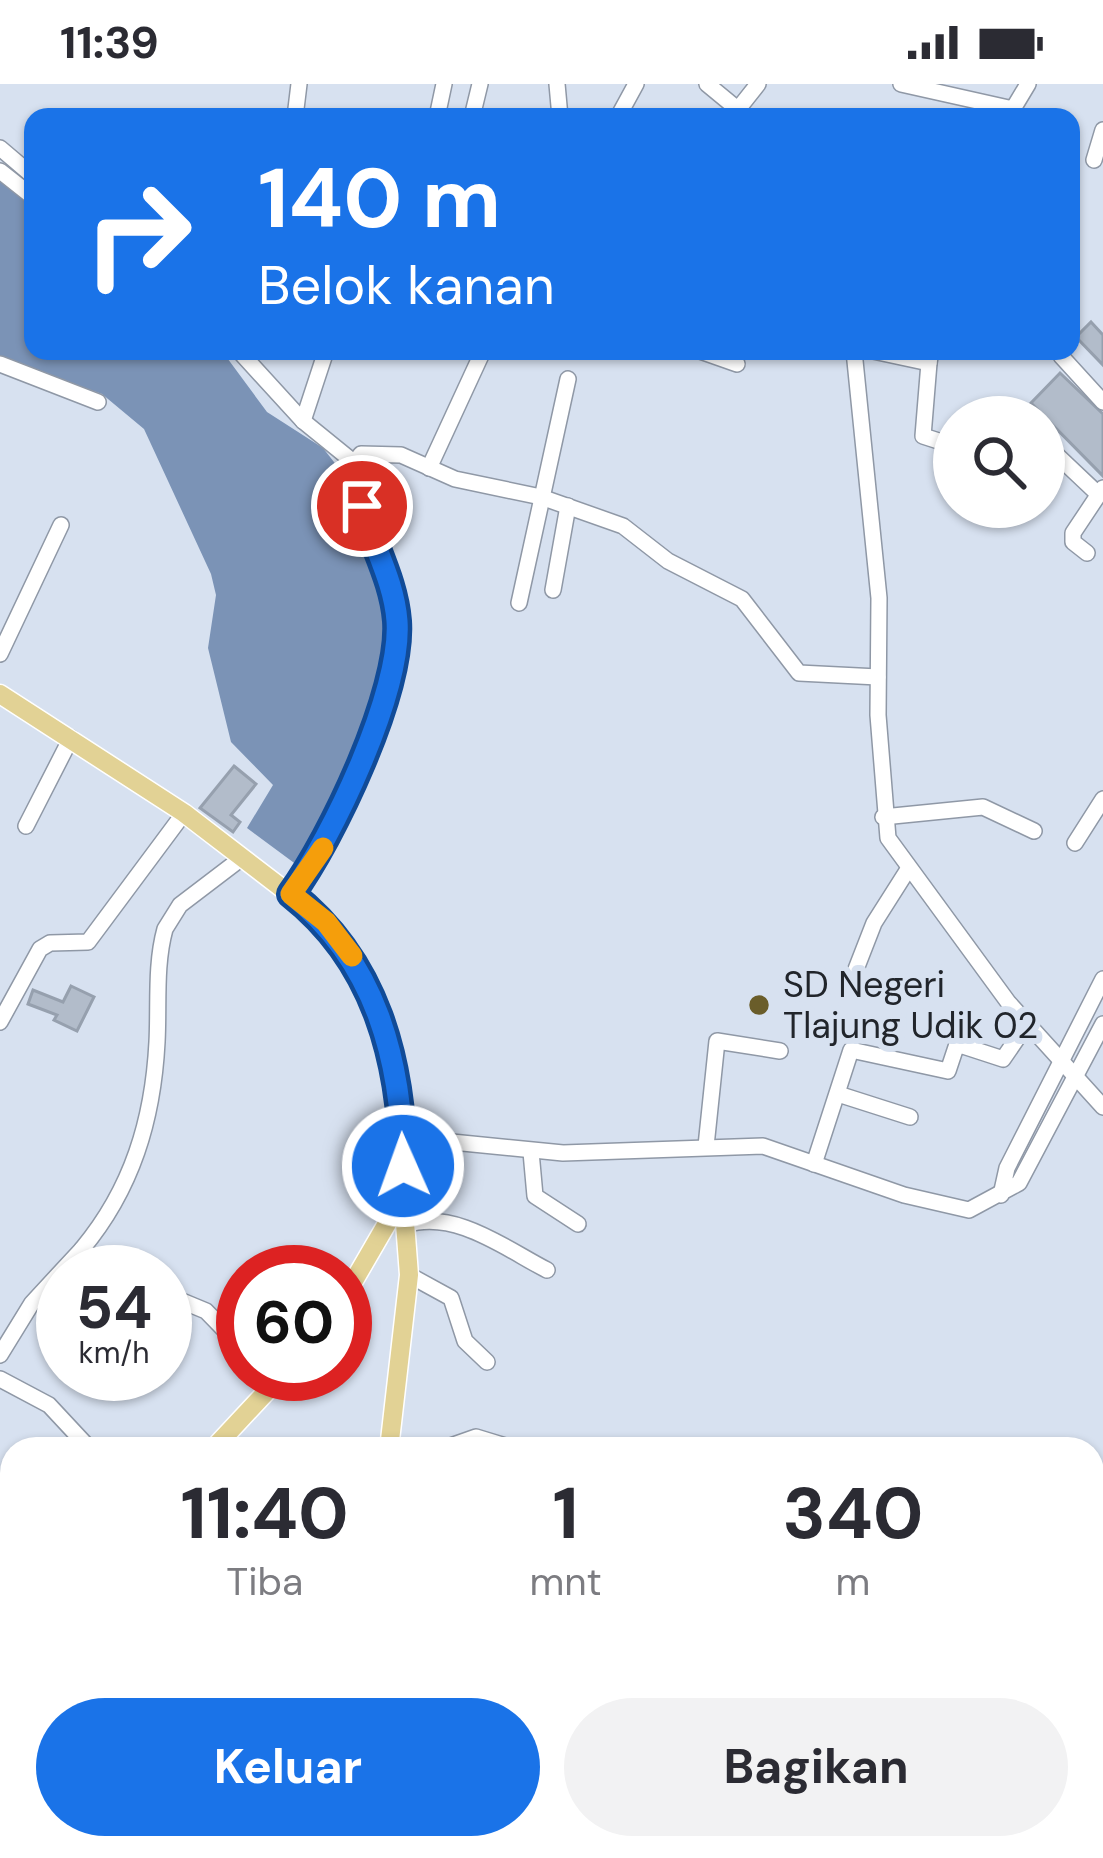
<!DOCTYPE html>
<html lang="id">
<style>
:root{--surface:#fff;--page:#f2f2f3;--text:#2b2b33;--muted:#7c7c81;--accent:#1a73e8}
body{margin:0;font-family:"DM Sans",sans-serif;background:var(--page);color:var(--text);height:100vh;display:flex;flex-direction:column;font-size:45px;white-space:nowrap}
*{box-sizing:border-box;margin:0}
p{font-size:39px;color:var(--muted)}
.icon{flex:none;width:66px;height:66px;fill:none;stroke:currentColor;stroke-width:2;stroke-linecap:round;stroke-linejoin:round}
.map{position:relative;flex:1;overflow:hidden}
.details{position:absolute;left:0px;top:1353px;width:1104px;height:423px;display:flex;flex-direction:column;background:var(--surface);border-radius:36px 36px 0 0;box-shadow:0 3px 9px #0004}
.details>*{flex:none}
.banner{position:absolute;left:24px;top:24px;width:1056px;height:252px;border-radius:24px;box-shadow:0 3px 9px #0004;background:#1a73e8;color:#fff;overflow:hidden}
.controls{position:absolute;left:933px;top:312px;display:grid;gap:24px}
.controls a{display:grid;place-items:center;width:132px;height:132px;border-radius:50%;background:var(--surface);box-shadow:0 3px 9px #0004;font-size:60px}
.speed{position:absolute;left:36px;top:1161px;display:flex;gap:24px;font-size:60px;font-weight:700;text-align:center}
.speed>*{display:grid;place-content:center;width:156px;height:156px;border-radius:50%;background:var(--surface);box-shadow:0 3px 9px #0004;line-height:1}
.speed small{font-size:30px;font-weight:400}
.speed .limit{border:18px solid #d22;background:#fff;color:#111}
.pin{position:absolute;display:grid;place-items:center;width:102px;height:102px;color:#fff;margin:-51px;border:6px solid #fff;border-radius:50%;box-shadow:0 3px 12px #0007}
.me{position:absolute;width:132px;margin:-66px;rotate:358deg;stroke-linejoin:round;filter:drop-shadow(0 0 9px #0008)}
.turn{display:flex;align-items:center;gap:42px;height:252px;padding:0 36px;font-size:54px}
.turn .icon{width:156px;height:156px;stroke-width:2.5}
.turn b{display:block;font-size:84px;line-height:102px}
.eta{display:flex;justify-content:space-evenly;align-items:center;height:204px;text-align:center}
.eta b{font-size:72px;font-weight:700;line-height:84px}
.cta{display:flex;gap:24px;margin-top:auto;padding:24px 36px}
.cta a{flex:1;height:138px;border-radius:72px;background:var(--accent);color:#fff;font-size:48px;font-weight:700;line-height:138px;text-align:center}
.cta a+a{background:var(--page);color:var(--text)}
.status{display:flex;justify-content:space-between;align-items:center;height:84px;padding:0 60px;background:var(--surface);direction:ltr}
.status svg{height:33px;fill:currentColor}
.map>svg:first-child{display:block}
.water{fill:#7b93b6}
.building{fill:#b2bcca;stroke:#96a0ae;stroke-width:3}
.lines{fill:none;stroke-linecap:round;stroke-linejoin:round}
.minor-casing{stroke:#8f98a6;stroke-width:18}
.major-casing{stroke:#fff;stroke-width:21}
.minor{stroke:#fff;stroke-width:15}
.major{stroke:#e2d295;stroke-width:18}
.route-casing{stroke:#114b97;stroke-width:30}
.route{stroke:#1a73e8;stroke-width:21}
.slow{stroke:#f59e0b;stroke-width:21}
.poi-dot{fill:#6a5d2a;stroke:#d7e1f0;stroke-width:4.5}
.labels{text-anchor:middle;stroke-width:12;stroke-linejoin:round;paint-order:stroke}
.poi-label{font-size:36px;fill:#21252b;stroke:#d7e1f0;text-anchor:start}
</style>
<div class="status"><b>11:39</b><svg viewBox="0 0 49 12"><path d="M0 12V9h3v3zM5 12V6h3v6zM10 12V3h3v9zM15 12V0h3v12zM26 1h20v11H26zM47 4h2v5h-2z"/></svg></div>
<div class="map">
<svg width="1103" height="1774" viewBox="0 0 1103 1774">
<rect width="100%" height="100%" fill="#d7e1f0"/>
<polygon class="water" points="0,96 33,123 33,267 222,267 267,328 323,364 341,387 386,532 384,565 355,669 312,772 301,784 247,744 273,701 231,658 208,564 216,511 211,490 144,345 102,310 0,275"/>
<g class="building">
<polygon points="1091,238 1103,251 1103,281 1076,253"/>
<polygon points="1060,289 1103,330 1103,392 1031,319"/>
<polygon points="234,682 256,700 231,731 240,738 233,748 200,724"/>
<polygon points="71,902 94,913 77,947 54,936 57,931 28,920 33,906 63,918"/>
</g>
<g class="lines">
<defs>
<g id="minor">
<polyline points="557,0 560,33"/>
<polyline points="707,0 747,33"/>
<polyline points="901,0 1013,25 1028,0"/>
<polyline points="739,24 758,0"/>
<polyline points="295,33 299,0"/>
<polyline points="437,33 444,0"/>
<polyline points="472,33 480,0"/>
<polyline points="618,33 636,0"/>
<polyline points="0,64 33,92"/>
<polyline points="1094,76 1103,46"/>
<polyline points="0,87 33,113"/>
<polyline points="239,267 303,337 351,376"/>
<polyline points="700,267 737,280"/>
<polyline points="854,267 879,514 878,631 888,754 1008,918 1103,1023"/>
<polyline points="873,267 929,279 931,267"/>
<polyline points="1061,272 1103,318"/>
<polyline points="929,279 923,352 954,362"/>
<polyline points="0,280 98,318"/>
<polyline points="303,337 326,267"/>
<polyline points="1044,359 1098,410"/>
<polyline points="429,384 483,267"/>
<polyline points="1087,469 1073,458 1073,449 1103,404"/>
<polyline points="553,506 568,422"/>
<polyline points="519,519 568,295"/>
<polyline points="0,570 61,441"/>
<polyline points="883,733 983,723 1034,747"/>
<polyline points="26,742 71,654"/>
<polyline points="1075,759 1103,715"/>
<path d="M291,810C332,755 403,603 396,534C391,482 360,435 351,383L361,370L401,371L455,395L541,413L623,442L668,477L742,515L799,589L878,593"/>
<polyline points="851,898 874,839 907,787"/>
<polyline points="0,938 40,865 50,859 88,858 184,729"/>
<polyline points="838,1010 910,1033"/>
<polyline points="402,1053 563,1069 763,1062 904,1111 969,1126 1019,1099 1103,940"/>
<polyline points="706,1062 717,957 780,967"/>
<polyline points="531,1068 535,1112 578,1140"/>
<polyline points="814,1080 851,966 948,987 957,960 1003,975 1027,940"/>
<polyline points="1001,1111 1007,1084 1103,895"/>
<path d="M406,1141C455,1125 506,1165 547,1186"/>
<path d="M112,1188L82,1165C132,1105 153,1036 157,958C159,921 155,881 165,845L180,821L243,773"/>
<polyline points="409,1191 451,1214 465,1257 487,1278"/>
<polyline points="165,1210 206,1227 243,1265"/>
<polyline points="0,1271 32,1219 82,1165"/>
<polyline points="59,1274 63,1265"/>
<polyline points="0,1295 49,1321 90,1365"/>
<polyline points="442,1365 476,1353 515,1365"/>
<polyline points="836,1764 853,1774"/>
</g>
<g id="major">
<polyline points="0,610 184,729 326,838 349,865 387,964 400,1019 403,1112 345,1212"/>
<polyline points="213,1365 283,1290"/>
<polyline points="389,1365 409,1191 403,1113"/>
<polyline points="0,1583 12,1571"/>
<polyline points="446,1764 451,1774"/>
</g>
</defs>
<use href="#minor" class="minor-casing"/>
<use href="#major" class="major-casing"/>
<use href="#minor" class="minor"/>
<use href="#major" class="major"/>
</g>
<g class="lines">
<defs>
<path id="route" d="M362,422C372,460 394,496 397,537C402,607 332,754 291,810C376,877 402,977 403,1082"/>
</defs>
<use href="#route" class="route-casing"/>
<use href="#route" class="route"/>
<polyline class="slow" points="323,764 291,810 326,838 352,872"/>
</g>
<circle class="poi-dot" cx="759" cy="921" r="12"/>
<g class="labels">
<g class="poi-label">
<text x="783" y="913">SD Negeri<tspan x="783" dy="41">Tlajung Udik 02</tspan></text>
</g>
</g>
</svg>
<div class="controls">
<a><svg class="icon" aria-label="search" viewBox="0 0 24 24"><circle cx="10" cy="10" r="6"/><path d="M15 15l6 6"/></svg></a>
</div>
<div class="speed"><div>54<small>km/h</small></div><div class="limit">60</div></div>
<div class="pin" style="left:362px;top:422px;background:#d93025"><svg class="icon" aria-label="arrive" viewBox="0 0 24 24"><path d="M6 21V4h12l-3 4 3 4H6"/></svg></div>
<svg class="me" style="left:403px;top:1082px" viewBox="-20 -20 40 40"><circle r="17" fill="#1a73e8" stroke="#fff" stroke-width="3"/><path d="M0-11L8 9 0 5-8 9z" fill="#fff"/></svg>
<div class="banner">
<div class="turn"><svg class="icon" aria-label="right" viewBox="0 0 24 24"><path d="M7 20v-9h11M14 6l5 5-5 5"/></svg><div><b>140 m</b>Belok kanan</div></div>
</div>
<section class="details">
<div class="eta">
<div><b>11:40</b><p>Tiba</p></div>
<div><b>1</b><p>mnt</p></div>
<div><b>340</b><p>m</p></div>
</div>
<div class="cta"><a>Keluar</a><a>Bagikan</a></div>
</section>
</div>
